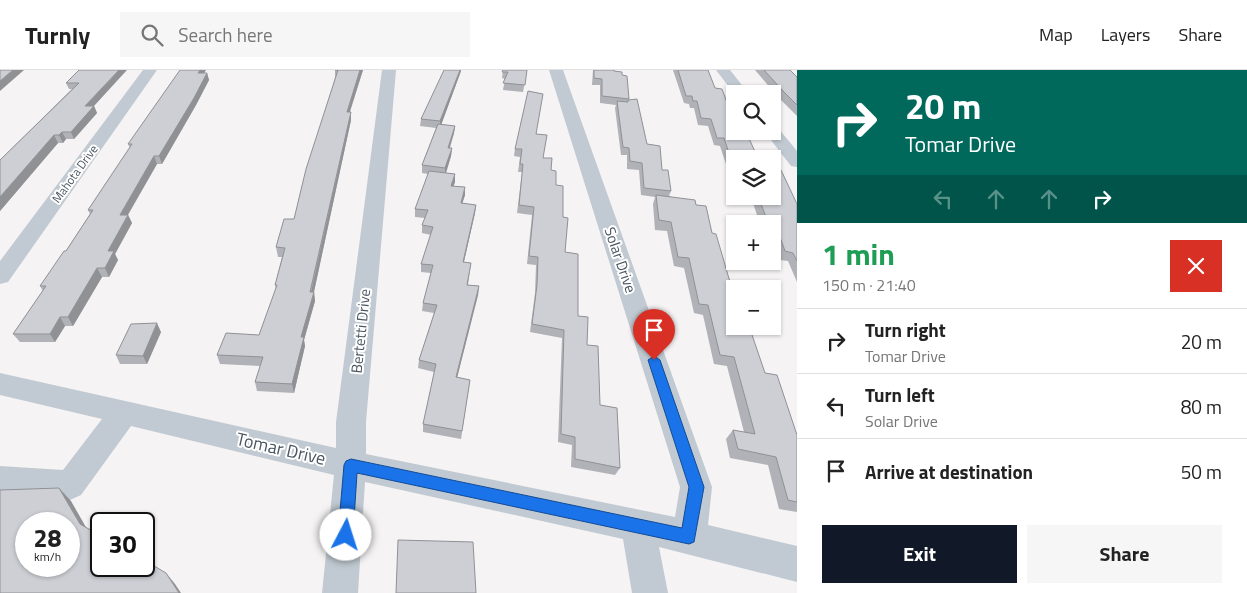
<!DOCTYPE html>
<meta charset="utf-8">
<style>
:root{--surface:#fff;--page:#f6f6f6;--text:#222;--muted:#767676;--line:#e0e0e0;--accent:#111827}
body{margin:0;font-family:"Titillium Web",sans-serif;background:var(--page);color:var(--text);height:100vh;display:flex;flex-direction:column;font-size:19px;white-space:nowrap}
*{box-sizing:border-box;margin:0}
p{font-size:16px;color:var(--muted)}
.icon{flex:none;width:28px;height:28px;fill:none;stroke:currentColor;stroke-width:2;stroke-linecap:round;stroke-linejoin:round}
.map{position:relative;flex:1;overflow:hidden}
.panel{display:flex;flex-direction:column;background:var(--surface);width:450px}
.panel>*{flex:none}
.top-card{background:#00695c;color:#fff;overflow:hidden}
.fabs{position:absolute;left:726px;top:15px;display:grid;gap:10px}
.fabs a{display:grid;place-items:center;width:55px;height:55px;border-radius:0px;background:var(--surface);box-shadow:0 1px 4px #0004;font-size:25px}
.speed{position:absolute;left:15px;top:442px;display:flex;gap:10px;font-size:25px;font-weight:700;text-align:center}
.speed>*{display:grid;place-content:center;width:65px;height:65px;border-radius:50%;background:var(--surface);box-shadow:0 1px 4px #0004;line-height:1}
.speed small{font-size:12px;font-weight:400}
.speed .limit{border:2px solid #111;border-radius:8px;background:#fff;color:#111}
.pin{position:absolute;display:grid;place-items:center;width:42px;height:42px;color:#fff;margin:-51px -21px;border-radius:50% 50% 50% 0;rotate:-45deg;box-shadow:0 0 5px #0007}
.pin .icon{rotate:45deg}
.me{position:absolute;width:55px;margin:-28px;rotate:5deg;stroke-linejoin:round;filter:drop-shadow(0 0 4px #0008)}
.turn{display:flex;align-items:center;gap:18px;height:105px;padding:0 25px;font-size:22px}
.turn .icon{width:65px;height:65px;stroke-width:2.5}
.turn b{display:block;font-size:35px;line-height:42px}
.lanes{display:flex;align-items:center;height:48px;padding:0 25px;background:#0003;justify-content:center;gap:25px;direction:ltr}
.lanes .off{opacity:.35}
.round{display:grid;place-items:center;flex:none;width:52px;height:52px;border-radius:0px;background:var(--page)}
.overview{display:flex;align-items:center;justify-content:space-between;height:85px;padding:0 25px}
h1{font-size:30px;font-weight:700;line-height:38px;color:#1e9e55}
.action{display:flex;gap:10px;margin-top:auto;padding:10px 25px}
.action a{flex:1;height:58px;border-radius:0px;background:var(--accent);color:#fff;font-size:20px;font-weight:700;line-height:58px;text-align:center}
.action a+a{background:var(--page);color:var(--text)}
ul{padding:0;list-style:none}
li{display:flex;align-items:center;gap:15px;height:65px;padding:0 25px;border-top:1px solid var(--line)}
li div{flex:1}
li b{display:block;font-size:19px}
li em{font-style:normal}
header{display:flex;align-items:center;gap:30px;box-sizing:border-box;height:70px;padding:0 25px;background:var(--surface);border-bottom:1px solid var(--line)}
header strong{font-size:24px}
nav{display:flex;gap:28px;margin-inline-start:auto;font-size:18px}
.search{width:350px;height:45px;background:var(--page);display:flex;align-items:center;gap:12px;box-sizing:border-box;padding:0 18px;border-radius:0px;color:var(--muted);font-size:19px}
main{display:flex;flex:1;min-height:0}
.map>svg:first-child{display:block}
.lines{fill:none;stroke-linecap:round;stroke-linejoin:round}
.minor{fill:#c1cad2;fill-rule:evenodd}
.wall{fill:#b0b2b7}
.shaded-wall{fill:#909195}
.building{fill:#cdcfd5;stroke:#909195;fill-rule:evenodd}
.route{fill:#1a73e8;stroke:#114b97}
.labels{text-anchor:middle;stroke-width:4;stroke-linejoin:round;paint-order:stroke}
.far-street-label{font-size:12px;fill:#4a5661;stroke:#fff}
.street-label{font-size:15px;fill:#4a5661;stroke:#fff}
.near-street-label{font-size:18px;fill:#4a5661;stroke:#fff}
</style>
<header>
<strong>Turnly</strong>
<div class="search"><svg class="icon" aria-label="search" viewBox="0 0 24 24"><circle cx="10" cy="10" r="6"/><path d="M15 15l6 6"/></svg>Search here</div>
<nav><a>Map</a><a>Layers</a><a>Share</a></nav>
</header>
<main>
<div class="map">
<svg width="797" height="523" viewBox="0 0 797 523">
<rect width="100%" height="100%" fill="#f5f3f3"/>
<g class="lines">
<g class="minor">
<polygon points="143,0 157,0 8,212 0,214 0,191"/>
<polygon points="382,0 396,0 366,352 366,384 675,447 680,417 549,0 563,0 712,417 708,455 797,476 797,512 659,477 668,523 632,523 623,469 365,412 358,523 322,523 334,405 131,356 81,425 70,430 0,424 0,396 63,400 102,349 0,325 0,303 336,378 336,352"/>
<polygon points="716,0 730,0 749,24 735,25"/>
<polygon points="772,56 778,58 797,81 797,97 791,96 764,61 772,61"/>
</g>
</g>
<g class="wall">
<polygon points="79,0 97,43 74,69 66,69 63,73 58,73 0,141 0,90 72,19 69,19 66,13"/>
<polygon points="335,0 363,0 350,42 351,50 314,222 315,231 304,270 305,276 294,323 257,321 255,312 260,296 220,294 217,285 259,265 276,220 275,215 282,187 278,187 276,177 294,149 335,8"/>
<polygon points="503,0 527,0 523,22 503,20 505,9 502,8"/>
<polygon points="593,0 614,0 614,1 622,5 629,30 647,74 662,100 671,121 669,126 696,135 712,163 765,303 797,365 797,442 779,439 768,395 730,388 726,369 733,360 744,362 727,296 714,294 703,245 694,243 684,198 674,196 667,161 655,160 653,134 655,127 641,125 639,100 627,99 627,85 621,85 615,38 616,35 600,33 600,15 592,15"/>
<polygon points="673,0 708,0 735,89 735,118 734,118 720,76 714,75 708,56 698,55 694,38 690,38 689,34 684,33"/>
<polygon points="755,0 790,0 797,7 797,46 779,28"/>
<polygon points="461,1 441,55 455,56 454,63 450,78 452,78 451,86 446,103 455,104 455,112 453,116 465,125 462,133 476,135 475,143 464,192 471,193 468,215 479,216 478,225 457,307 470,310 461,369 423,362 423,354 434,302 418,298 419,290 434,243 422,241 423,233 431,203 421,202 421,194 431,165 422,163 422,155 425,148 415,147 415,139 428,104 422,103 422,95 436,58 420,56 421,49"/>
<polygon points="204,3 207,3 209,10 196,35 162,94 157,94 128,145 132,153 115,184 118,190 109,207 102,207 73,256 65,256 55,272 20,272 13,264 43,221 40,216 66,181 90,144 88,140 130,78 128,74"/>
<polygon points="536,64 543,88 551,100 556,115 563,147 565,182 578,246 587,275 600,335 620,398 615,405 571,397 572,375 558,372 562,268 530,262 535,223 536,195 527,194 532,145 517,143 522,102 518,102 520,87 514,86 515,79"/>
<polygon points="772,126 797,134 797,212 788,191 780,190 772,169 772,154 760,154 751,127 745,126"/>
<polygon points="161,262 147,294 120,294 116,285"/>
</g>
<g class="shaded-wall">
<polygon points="13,0 24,0 0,21 0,11"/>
<polygon points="119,0 127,0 94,36 97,43 74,69 71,62 85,36"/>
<polygon points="200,0 206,0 200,10 198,3"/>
<polygon points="360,0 363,0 347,50 347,42"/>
<polygon points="460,0 461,0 461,1 440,58 440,51"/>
<polygon points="207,3 209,10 196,35 162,94 159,86"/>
<polygon points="351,42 351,50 313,226 314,222 315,231 304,270 305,276 294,323 292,314 301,267"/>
<polygon points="455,56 454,63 447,85 448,78"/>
<polygon points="62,62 66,69 63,73 59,65"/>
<polygon points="54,65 58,73 0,141 0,127"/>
<polygon points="452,78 451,86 445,106 445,98"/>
<polygon points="154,86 157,94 123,153 120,145"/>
<polygon points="455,104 455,112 451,124 451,116"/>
<polygon points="465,117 465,125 460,141 461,133"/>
<polygon points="476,135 475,143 462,200 463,192"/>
<polygon points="128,145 132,153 115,184 118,190 109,207 105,198 108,181"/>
<polygon points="97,198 102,207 73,256 68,247"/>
<polygon points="479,216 478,225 455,316 456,307"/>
<polygon points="60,247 65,256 55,272 50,264"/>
<polygon points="157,253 161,262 147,294 143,286"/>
<polygon points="59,418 71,431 91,466 80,454"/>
<polygon points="166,503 175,514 181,523 179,523"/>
</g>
<g class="building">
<polygon points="0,0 13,0 0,11"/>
<polygon points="79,0 119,0 85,36 94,36 71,62 62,62 59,65 54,65 0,127 0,90 79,13 66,13"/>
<polygon points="180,0 200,0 198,3 207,3 194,28 159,86 154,86 120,145 128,145 108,181 114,181 105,198 97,198 68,247 60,247 50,264 13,264 46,216 40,216 64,181 66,181 93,140 88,140 132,74 128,74"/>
<polygon points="335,0 360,0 347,42 351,42 310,222 314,222 301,267 304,267 292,314 255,312 263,287 217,285 226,263 259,265 277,215 275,215 285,178 276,177 284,149 294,149 306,99 338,0"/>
<polygon points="444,0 460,0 440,51 421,49"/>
<polygon points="503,0 527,0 525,15 503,13 508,2 502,2"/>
<polygon points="594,0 614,0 614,1 622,2 622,5 627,6 629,29 602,26 602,9 594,8"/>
<polygon points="678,0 708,0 715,18 722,19 735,54 735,61 746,62 757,86 764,87 764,89 735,89 735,101 724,68 717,68 711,49 701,48 697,31 693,31 692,26 686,26"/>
<polygon points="764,0 790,0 797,7 797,35 783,21"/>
<polygon points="528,21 543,24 536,64 547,65 543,88 552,88 551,100 556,101 556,115 563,116 563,147 568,148 565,182 578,184 578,246 588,247 587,275 598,276 600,335 617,338 620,398 575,389 575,367 561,364 564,260 532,254 537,215 538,187 529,186 534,137 519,135 523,94 520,94 522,79 515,79"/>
<polygon points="637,29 647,74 660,76 662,100 668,100 671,121 644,118 642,93 630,91 629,78 623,77 617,31 628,32 628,30"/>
<polygon points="438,54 455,56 448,78 452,78 445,98 422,95"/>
<polygon points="772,99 781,100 797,134 797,191 793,183 785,181 773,148 766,147 758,126 772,126"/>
<polygon points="429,101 455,104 451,116 465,117 461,133 476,135 463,192 471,193 467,215 479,216 456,307 470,310 462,361 423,354 436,294 419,290 437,235 423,233 433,195 421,194 433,157 422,155 428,140 415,139"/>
<polygon points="656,125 695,130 696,135 706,136 712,163 716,164 730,212 735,212 737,219 735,219 735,256 749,256 765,303 777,305 797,365 797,432 788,430 776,387 738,379 733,360 755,364 734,287 720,285 708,235 699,234 689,188 678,187 671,152 659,150"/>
<polygon points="157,253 143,286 116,285 131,254"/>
<path d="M59,418L80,454L101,466V496H144V490L166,503L179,523H0V420ZM26,454H69V496H26Z"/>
<polygon points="398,470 473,472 476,523 396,523"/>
</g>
<polygon class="route" points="654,286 660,290 704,417 694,472 689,474 357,403 353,465 351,470 346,473 340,470 338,465 344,395 346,391 351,389 682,458 689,417 648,290"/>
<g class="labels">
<g class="far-street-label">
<text transform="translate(75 104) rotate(-54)" y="4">Mahota Drive</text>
</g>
<g class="street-label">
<text transform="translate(620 190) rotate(71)" y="5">Solar Drive</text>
<text transform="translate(361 261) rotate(-84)" y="5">Bertetti Drive</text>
</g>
<g class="near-street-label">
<text transform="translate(281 379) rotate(13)" y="6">Tomar Drive</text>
</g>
</g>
</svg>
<div class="fabs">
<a><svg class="icon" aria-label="search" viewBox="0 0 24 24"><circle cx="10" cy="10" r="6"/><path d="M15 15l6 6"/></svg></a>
<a><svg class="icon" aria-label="layers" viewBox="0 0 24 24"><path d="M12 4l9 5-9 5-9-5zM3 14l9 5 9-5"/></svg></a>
<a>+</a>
<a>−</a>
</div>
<div class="speed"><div>28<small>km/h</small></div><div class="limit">30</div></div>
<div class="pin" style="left:654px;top:290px;background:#d93025"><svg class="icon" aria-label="arrive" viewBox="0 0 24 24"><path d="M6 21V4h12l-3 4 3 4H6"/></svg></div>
<svg class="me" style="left:346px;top:465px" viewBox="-20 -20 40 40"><circle r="19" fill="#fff"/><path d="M0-13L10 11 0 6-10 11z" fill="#1a73e8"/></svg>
</div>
<section class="panel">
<div class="top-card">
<div class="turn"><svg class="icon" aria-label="right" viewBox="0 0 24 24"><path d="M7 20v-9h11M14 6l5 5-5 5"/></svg><div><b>20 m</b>Tomar Drive</div></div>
<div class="lanes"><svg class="icon off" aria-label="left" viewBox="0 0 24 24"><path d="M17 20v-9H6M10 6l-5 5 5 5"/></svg><svg class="icon off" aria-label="ahead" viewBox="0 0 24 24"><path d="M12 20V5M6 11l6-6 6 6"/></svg><svg class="icon off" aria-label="ahead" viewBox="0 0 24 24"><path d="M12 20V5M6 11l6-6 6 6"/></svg><svg class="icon" aria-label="right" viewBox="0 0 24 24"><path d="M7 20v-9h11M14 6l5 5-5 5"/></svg></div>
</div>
<div class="overview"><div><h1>1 min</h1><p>150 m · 21:40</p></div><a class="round" style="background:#d93025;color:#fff"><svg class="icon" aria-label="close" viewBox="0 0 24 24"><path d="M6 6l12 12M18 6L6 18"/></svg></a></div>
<ul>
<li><svg class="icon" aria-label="right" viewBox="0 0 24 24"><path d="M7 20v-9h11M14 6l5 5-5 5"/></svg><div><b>Turn right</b><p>Tomar Drive</p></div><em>20 m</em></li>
<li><svg class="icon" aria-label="left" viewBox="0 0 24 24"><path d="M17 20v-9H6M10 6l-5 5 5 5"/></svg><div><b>Turn left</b><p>Solar Drive</p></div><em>80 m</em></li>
<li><svg class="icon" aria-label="arrive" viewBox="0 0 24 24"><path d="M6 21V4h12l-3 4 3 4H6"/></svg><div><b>Arrive at destination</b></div><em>50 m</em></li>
</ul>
<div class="action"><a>Exit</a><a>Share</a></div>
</section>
</main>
